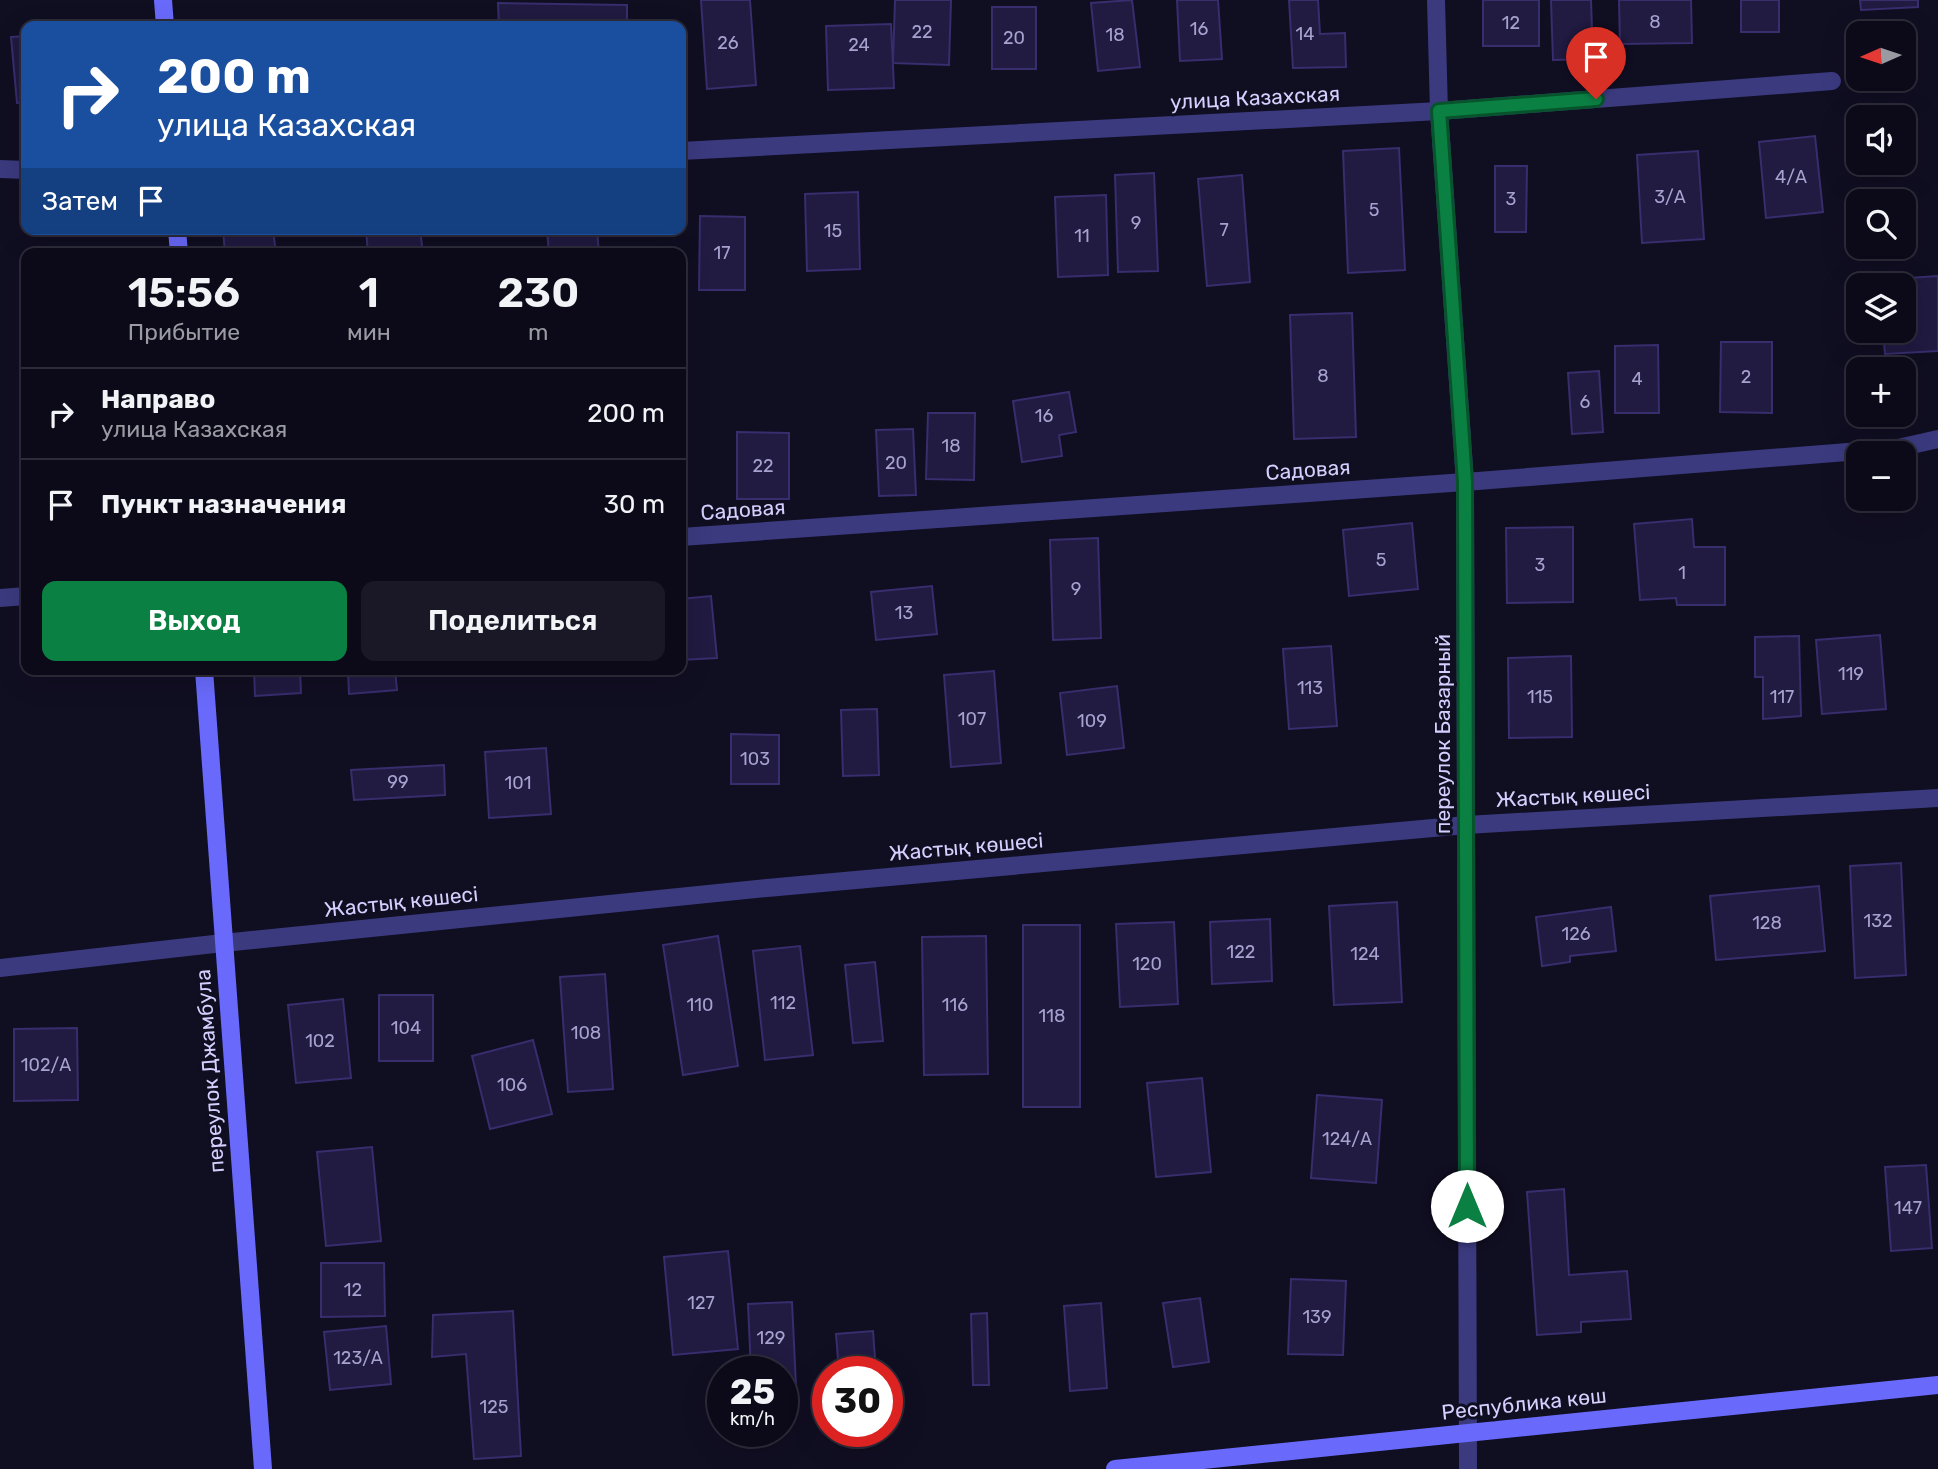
<!DOCTYPE html>
<html lang="ru">
<meta charset="utf-8">
<style>
:root{--surface:#0c0a19;--page:#1a1826;--text:#f1f3f6;--muted:#9a9aa2;--line:#2c2b38;--accent:#0b8043}
body{margin:0;font-family:Rubik,sans-serif;background:var(--page);color:var(--text);height:100vh;display:flex;flex-direction:column;font-size:26px;white-space:nowrap}
*{box-sizing:border-box;margin:0}
p{font-size:23px;color:var(--muted)}
.icon{flex:none;width:38px;height:38px;fill:none;stroke:currentColor;stroke-width:2;stroke-linecap:round;stroke-linejoin:round}
.map{position:relative;flex:1;overflow:hidden}
.side{position:absolute;left:21px;top:248px;width:665px;height:427px;display:flex;flex-direction:column;background:var(--surface);border-radius:14px;box-shadow:0 7px 28px #0002,0 0 0 2px var(--line)}
.side>*{flex:none}
.top-card{position:absolute;left:21px;top:21px;width:665px;height:214px;border-radius:14px;box-shadow:0 7px 28px #0002,0 0 0 2px var(--line);background:#1a4fa0;color:#fff;overflow:hidden}
.needle{width:46px;rotate:267deg}
.fabs{position:absolute;left:1846px;top:21px;display:grid;gap:14px}
.fabs a{display:grid;place-items:center;width:70px;height:70px;border-radius:14px;background:var(--surface);box-shadow:0 7px 28px #0002,0 0 0 2px var(--line);font-size:35px}
.speed{position:absolute;left:707px;top:1356px;display:flex;gap:14px;font-size:35px;font-weight:700;text-align:center}
.speed>*{display:grid;place-content:center;width:91px;height:91px;border-radius:50%;background:var(--surface);box-shadow:0 7px 28px #0002,0 0 0 2px var(--line);line-height:1}
.speed small{font-size:18px;font-weight:400}
.speed .limit{border:10px solid #d22;background:#fff;color:#111}
.pin{position:absolute;display:grid;place-items:center;width:60px;height:60px;color:#fff;margin:-72px -30px;border-radius:50% 50% 50% 0;rotate:-45deg;box-shadow:0 0 7px #0007}
.pin .icon{rotate:45deg}
.me{position:absolute;width:77px;margin:-38px;rotate:0deg;stroke-linejoin:round;filter:drop-shadow(0 0 5px #0008)}
.turn{display:flex;align-items:center;gap:24px;height:147px;padding:0 21px;font-size:32px}
.turn .icon{width:91px;height:91px;stroke-width:2.5}
.turn b{display:block;font-size:49px;line-height:60px}
.then{display:flex;align-items:center;height:66px;padding:0 21px;background:#0003;gap:14px;font-size:26px}
.eta{display:flex;justify-content:space-evenly;align-items:center;height:119px;text-align:center}
.eta b{font-size:42px;font-weight:600;line-height:49px}
.primary-button{display:flex;gap:14px;margin-top:auto;padding:14px 21px}
.primary-button a{flex:1;height:80px;border-radius:14px;background:var(--accent);color:#fff;font-size:28px;font-weight:600;line-height:80px;text-align:center}
.primary-button a+a{background:var(--page);color:var(--text)}
ul{padding:0;list-style:none}
li{display:flex;align-items:center;gap:21px;height:91px;padding:0 21px;border-top:2px solid var(--line)}
li div{flex:1}
li b{display:block;font-size:26px}
li em{font-style:normal}
.map>svg:first-child{display:block}
.building{fill:#211a41;stroke:#382d6d;stroke-width:2}
.lines{fill:none;stroke-linecap:round;stroke-linejoin:round}
.street{stroke:#3b3a7f;stroke-width:18}
.secondary{stroke:#696afb;stroke-width:18}
.route-casing{stroke:#07532c;stroke-width:18}
.route{stroke:#0b8043;stroke-width:12}
.labels{text-anchor:middle;stroke-width:6;stroke-linejoin:round;paint-order:stroke}
.number-label{font-size:18px;fill:#a6a2cf}
.street-label{font-size:21px;fill:#d3cffe;stroke:#100e21}
</style>
<div class="map">
<svg width="1938" height="1469" viewBox="0 0 1938 1469">
<rect width="100%" height="100%" fill="#100e21"/>
<g class="building">
<polygon points="701,0 750,0 756,85 707,89"/>
<polygon points="895,0 951,0 949,65 893,63"/>
<polygon points="1132,0 1140,67 1098,71 1091,3"/>
<polygon points="1177,0 1218,0 1222,59 1180,61"/>
<polygon points="1289,0 1318,0 1320,34 1345,33 1346,67 1293,68"/>
<rect x="1483" y="0" width="56" height="46"/>
<polygon points="1551,0 1591,0 1593,59 1553,60"/>
<polygon points="1619,0 1691,0 1692,43 1620,44"/>
<rect x="1741" y="0" width="38" height="32"/>
<polygon points="1860,0 1918,0 1918,7 1861,10"/>
<polygon points="498,3 627,5 627,26 499,26"/>
<rect x="992" y="7" width="44" height="62"/>
<polygon points="891,24 894,88 828,90 826,26"/>
<polygon points="26,36 26,102 17,103 11,37"/>
<polygon points="1815,136 1823,212 1766,218 1759,142"/>
<polygon points="1399,148 1405,270 1348,273 1343,151"/>
<polygon points="1698,151 1704,239 1642,243 1637,155"/>
<polygon points="1495,166 1527,166 1526,232 1495,232"/>
<polygon points="1154,173 1158,271 1118,272 1115,175"/>
<polygon points="1242,175 1250,282 1207,286 1198,179"/>
<polygon points="858,192 860,269 807,271 805,194"/>
<polygon points="1106,195 1108,275 1058,277 1055,197"/>
<polygon points="700,216 745,217 745,290 699,290"/>
<polygon points="223,229 273,229 276,254 225,254"/>
<polygon points="366,229 420,229 423,254 368,254"/>
<polygon points="547,229 597,229 599,254 549,254"/>
<polygon points="1938,276 1938,351 1885,354 1883,331 1904,331 1904,285 1880,285 1880,280"/>
<polygon points="1352,313 1356,437 1294,439 1290,315"/>
<polygon points="1721,342 1772,342 1772,413 1720,412"/>
<polygon points="1658,345 1659,413 1615,413 1615,346"/>
<polygon points="1599,371 1603,432 1572,434 1568,373"/>
<polygon points="1069,392 1076,432 1059,435 1062,456 1022,462 1013,401"/>
<polygon points="928,413 975,413 974,480 926,479"/>
<polygon points="913,429 916,495 879,496 876,430"/>
<polygon points="737,432 789,433 789,499 737,499"/>
<polygon points="1692,519 1694,547 1725,547 1725,605 1677,605 1676,598 1640,600 1634,524"/>
<polygon points="1412,523 1418,589 1349,596 1343,530"/>
<polygon points="1573,527 1573,602 1507,603 1506,528"/>
<polygon points="1098,538 1101,638 1053,640 1050,540"/>
<polygon points="932,586 937,634 876,640 871,592"/>
<polygon points="711,596 717,658 681,660 681,599"/>
<polygon points="1880,635 1886,709 1822,714 1816,640"/>
<polygon points="1799,636 1801,716 1763,719 1763,677 1755,677 1755,637"/>
<polygon points="1331,646 1337,726 1289,729 1283,649"/>
<polygon points="1571,656 1572,737 1509,738 1508,658"/>
<polygon points="254,670 300,670 301,693 255,696"/>
<polygon points="348,670 395,670 397,690 349,694"/>
<polygon points="994,671 1001,763 951,767 944,675"/>
<polygon points="1117,686 1124,748 1067,755 1060,693"/>
<polygon points="877,709 879,775 843,776 841,710"/>
<polygon points="731,734 779,735 779,784 731,784"/>
<polygon points="546,748 551,814 489,818 485,752"/>
<polygon points="444,765 445,795 354,800 351,770"/>
<polygon points="1901,863 1906,975 1855,978 1850,866"/>
<polygon points="1819,886 1825,951 1716,960 1710,896"/>
<polygon points="1397,902 1402,1002 1334,1005 1329,906"/>
<polygon points="1611,907 1616,951 1570,956 1570,962 1542,966 1536,917"/>
<polygon points="1270,919 1272,981 1212,984 1210,922"/>
<polygon points="1174,922 1178,1004 1120,1007 1116,924"/>
<rect x="1023" y="925" width="57" height="182"/>
<polygon points="718,936 738,1066 683,1075 663,945"/>
<polygon points="986,936 988,1074 924,1075 922,937"/>
<polygon points="800,946 813,1055 765,1060 753,951"/>
<polygon points="875,962 883,1041 853,1043 845,965"/>
<polygon points="605,974 613,1089 568,1092 560,977"/>
<rect x="379" y="995" width="54" height="66"/>
<polygon points="343,999 351,1078 296,1083 288,1005"/>
<polygon points="77,1028 78,1100 14,1101 14,1029"/>
<polygon points="533,1040 552,1114 490,1129 472,1056"/>
<polygon points="1202,1078 1211,1172 1156,1177 1147,1083"/>
<polygon points="1317,1095 1382,1100 1376,1183 1311,1178"/>
<polygon points="372,1147 381,1241 326,1246 317,1152"/>
<polygon points="1926,1165 1932,1248 1891,1251 1885,1167"/>
<polygon points="1564,1189 1569,1275 1627,1271 1631,1319 1581,1322 1581,1332 1537,1335 1527,1192"/>
<polygon points="728,1251 738,1349 673,1355 664,1257"/>
<polygon points="321,1263 384,1263 385,1316 321,1317"/>
<polygon points="1291,1279 1346,1281 1343,1355 1288,1354"/>
<polygon points="1200,1298 1209,1362 1173,1367 1163,1303"/>
<polygon points="792,1302 797,1407 782,1407 782,1372 751,1372 748,1304"/>
<polygon points="1101,1303 1107,1388 1070,1391 1064,1306"/>
<polygon points="513,1311 521,1456 474,1459 466,1354 432,1357 433,1315"/>
<polygon points="987,1313 989,1385 973,1385 971,1314"/>
<polygon points="386,1326 391,1384 330,1390 324,1332"/>
<polygon points="873,1331 876,1372 839,1372 836,1334"/>
</g>
<g class="lines">
<g class="street">
<polyline points="1436,0 1439,111 1465,482 1468,1469"/>
<polyline points="681,151 1439,111 1832,81"/>
<polyline points="0,169 26,170"/>
<polyline points="681,537 1465,482 1898,448 1938,439"/>
<polyline points="0,598 26,596"/>
<polyline points="0,968 223,943 767,888 1466,825 1938,798"/>
</g>
<g class="secondary">
<polyline points="163,0 165,26"/>
<polyline points="177,229 179,254"/>
<polyline points="204,670 263,1469"/>
<polyline points="1115,1469 1938,1385"/>
</g>
</g>
<g class="lines">
<defs>
<polyline id="route" points="1467,1206 1465,482 1439,111 1596,99"/>
</defs>
<use href="#route" class="route-casing"/>
<use href="#route" class="route"/>
</g>
<g class="labels">
<g class="number-label">
<text x="1655" y="28">8</text>
<text x="1511" y="29">12</text>
<text x="1199" y="35">16</text>
<text x="922" y="38">22</text>
<text x="1305" y="40">14</text>
<text x="1115" y="41">18</text>
<text x="1014" y="44">20</text>
<text x="728" y="49">26</text>
<text x="859" y="51">24</text>
<text x="1791" y="183">4/А</text>
<text x="1670" y="203">3/А</text>
<text x="1511" y="205">3</text>
<text x="1374" y="216">5</text>
<text x="1136" y="229">9</text>
<text x="1224" y="236">7</text>
<text x="833" y="237">15</text>
<text x="1082" y="242">11</text>
<text x="722" y="259">17</text>
<text x="1323" y="382">8</text>
<text x="1746" y="383">2</text>
<text x="1637" y="385">4</text>
<text x="1585" y="408">6</text>
<text x="1044" y="422">16</text>
<text x="951" y="452">18</text>
<text x="896" y="469">20</text>
<text x="763" y="472">22</text>
<text x="1381" y="566">5</text>
<text x="1540" y="571">3</text>
<text x="1682" y="579">1</text>
<text x="1076" y="595">9</text>
<text x="904" y="619">13</text>
<text x="1851" y="680">119</text>
<text x="1310" y="694">113</text>
<text x="1540" y="703">115</text>
<text x="1782" y="703">117</text>
<text x="972" y="725">107</text>
<text x="1092" y="727">109</text>
<text x="755" y="765">103</text>
<text x="398" y="788">99</text>
<text x="518" y="789">101</text>
<text x="1878" y="927">132</text>
<text x="1767" y="929">128</text>
<text x="1576" y="940">126</text>
<text x="1241" y="958">122</text>
<text x="1365" y="960">124</text>
<text x="1147" y="970">120</text>
<text x="783" y="1009">112</text>
<text x="700" y="1011">110</text>
<text x="955" y="1011">116</text>
<text x="1052" y="1022">118</text>
<text x="406" y="1034">104</text>
<text x="586" y="1039">108</text>
<text x="320" y="1047">102</text>
<text x="46" y="1071">102/А</text>
<text x="512" y="1091">106</text>
<text x="1347" y="1145">124/А</text>
<text x="1908" y="1214">147</text>
<text x="353" y="1296">12</text>
<text x="701" y="1309">127</text>
<text x="1317" y="1323">139</text>
<text x="771" y="1344">129</text>
<text x="358" y="1364">123/А</text>
<text x="494" y="1413">125</text>
</g>
<g class="street-label">
<text transform="translate(1255 98) rotate(-3)" y="7">улица Казахская</text>
<text transform="translate(1308 470) rotate(-4)" y="7">Садовая</text>
<text transform="translate(743 510) rotate(-4)" y="7">Садовая</text>
<text transform="translate(1443 734) rotate(-90)" y="7">переулок Базарный</text>
<text transform="translate(1573 796) rotate(-3)" y="7">Жастық көшесі</text>
<text transform="translate(966 847) rotate(-5)" y="7">Жастық көшесі</text>
<text transform="translate(401 902) rotate(-6)" y="7">Жастық көшесі</text>
<text transform="translate(210 1071) rotate(-94)" y="7">переулок Джамбула</text>
<text transform="translate(1524 1404) rotate(-6)" y="7">Республика көш</text>
</g>
</g>
</svg>
<div class="fabs">
<a><svg class="needle" viewBox="-14 -14 28 28"><path d="M0-13l5 13h-10z" fill="#e53935"/><path d="M0 13l5-13h-10z" fill="#9a9aa2"/></svg></a>
<a><svg class="icon" aria-label="sound" viewBox="0 0 24 24"><path d="M4 9h4l5-4v14l-5-4H4zM17 9q2 3 0 6"/></svg></a>
<a><svg class="icon" aria-label="search" viewBox="0 0 24 24"><circle cx="10" cy="10" r="6"/><path d="M15 15l6 6"/></svg></a>
<a><svg class="icon" aria-label="layers" viewBox="0 0 24 24"><path d="M12 4l9 5-9 5-9-5zM3 14l9 5 9-5"/></svg></a>
<a>+</a>
<a>−</a>
</div>
<div class="speed"><div>25<small>km/h</small></div><div class="limit">30</div></div>
<div class="pin" style="left:1596px;top:99px;background:#d93025"><svg class="icon" aria-label="arrive" viewBox="0 0 24 24"><path d="M6 21V4h12l-3 4 3 4H6"/></svg></div>
<svg class="me" style="left:1467px;top:1206px" viewBox="-20 -20 40 40"><circle r="19" fill="#fff"/><path d="M0-13L10 11 0 6-10 11z" fill="#0b8043"/></svg>
<div class="top-card">
<div class="turn"><svg class="icon" aria-label="right" viewBox="0 0 24 24"><path d="M7 20v-9h11M14 6l5 5-5 5"/></svg><div><b>200 m</b>улица Казахская</div></div>
<div class="then">Затем<svg class="icon" aria-label="arrive" viewBox="0 0 24 24"><path d="M6 21V4h12l-3 4 3 4H6"/></svg></div>
</div>
<section class="side">
<div class="eta">
<div><b>15:56</b><p>Прибытие</p></div>
<div><b>1</b><p>мин</p></div>
<div><b>230</b><p>m</p></div>
</div>
<ul>
<li><svg class="icon" aria-label="right" viewBox="0 0 24 24"><path d="M7 20v-9h11M14 6l5 5-5 5"/></svg><div><b>Направо</b><p>улица Казахская</p></div><em>200 m</em></li>
<li><svg class="icon" aria-label="arrive" viewBox="0 0 24 24"><path d="M6 21V4h12l-3 4 3 4H6"/></svg><div><b>Пункт назначения</b></div><em>30 m</em></li>
</ul>
<div class="primary-button"><a>Выход</a><a>Поделиться</a></div>
</section>
</div>
